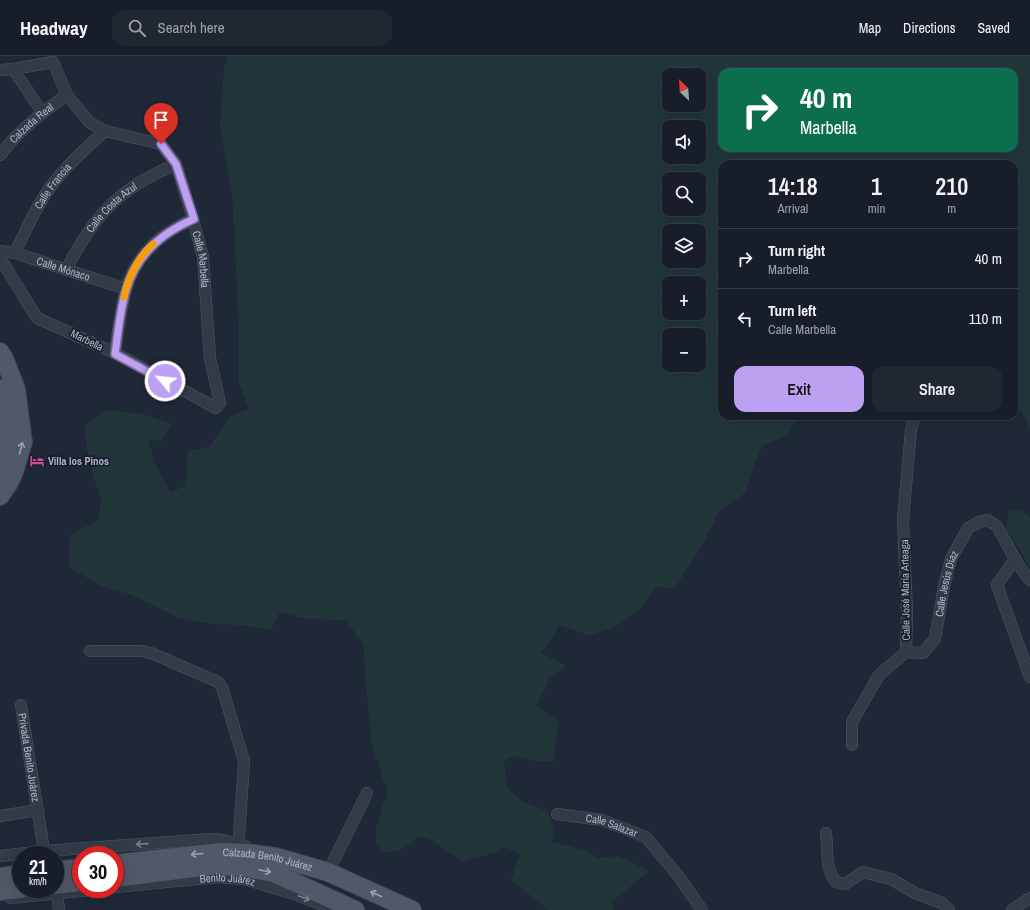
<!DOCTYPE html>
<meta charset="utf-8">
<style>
:root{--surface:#171e29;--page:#202731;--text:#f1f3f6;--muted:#9ea2a8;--line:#363c46;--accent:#bca0f2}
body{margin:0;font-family:"Archivo Narrow",sans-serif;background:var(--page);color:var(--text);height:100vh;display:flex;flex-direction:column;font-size:15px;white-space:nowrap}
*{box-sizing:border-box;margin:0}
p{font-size:13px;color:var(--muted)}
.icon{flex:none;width:22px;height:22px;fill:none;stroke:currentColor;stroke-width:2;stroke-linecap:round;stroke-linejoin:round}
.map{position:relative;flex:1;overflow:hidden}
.details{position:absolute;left:718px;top:104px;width:300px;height:260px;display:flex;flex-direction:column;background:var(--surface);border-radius:12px;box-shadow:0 4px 16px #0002,0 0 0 1px var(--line)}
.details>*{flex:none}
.hud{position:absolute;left:718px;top:12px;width:300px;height:84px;border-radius:12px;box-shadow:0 4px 16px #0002,0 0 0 1px var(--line);background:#0b6e4f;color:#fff;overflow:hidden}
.needle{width:26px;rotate:335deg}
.fabs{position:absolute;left:662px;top:12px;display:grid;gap:8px}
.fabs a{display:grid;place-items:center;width:44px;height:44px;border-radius:8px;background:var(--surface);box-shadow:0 4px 16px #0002,0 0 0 1px var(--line);font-size:20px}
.speed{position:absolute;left:12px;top:790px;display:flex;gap:8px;font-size:20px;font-weight:700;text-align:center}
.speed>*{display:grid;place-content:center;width:52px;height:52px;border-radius:50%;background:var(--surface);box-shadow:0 4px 16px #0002,0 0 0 1px var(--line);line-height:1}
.speed small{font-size:10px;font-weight:400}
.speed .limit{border:6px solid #d22;background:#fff;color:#111}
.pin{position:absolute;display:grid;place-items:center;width:34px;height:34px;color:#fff;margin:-41px -17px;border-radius:50% 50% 50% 0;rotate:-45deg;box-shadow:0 0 4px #0007}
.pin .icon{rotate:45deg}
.me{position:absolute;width:44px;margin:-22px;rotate:298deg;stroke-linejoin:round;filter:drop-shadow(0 0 3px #0008)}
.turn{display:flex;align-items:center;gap:14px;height:84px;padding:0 16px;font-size:18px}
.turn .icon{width:52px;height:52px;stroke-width:2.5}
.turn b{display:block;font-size:28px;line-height:34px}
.eta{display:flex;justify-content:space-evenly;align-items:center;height:68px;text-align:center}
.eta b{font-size:24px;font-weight:600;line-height:28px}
.cta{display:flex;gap:8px;margin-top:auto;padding:8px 16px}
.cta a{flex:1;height:46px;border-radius:12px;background:var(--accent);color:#111;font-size:16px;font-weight:600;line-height:46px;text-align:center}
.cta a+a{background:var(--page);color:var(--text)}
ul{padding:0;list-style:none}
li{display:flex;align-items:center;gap:12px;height:60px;padding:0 16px;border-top:1px solid var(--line)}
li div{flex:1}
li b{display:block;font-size:15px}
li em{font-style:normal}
header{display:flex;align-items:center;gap:24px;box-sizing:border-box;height:56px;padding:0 20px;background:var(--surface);border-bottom:1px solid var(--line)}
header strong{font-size:19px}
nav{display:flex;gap:22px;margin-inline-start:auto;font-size:14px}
.search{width:280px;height:36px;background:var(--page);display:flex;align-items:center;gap:10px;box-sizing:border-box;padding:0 14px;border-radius:12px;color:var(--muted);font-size:15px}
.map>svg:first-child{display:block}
.green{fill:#22363a;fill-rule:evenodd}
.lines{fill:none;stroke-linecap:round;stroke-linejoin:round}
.street-casing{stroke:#505766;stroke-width:12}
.primary-casing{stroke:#3c4351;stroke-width:20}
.street{stroke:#333a48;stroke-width:11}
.primary{stroke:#515968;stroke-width:18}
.oneway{stroke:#9ba2b2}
.oneway2{stroke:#767d8d}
.route-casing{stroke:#7a689d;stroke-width:10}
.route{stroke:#bca0f2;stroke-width:7}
.slow{stroke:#f59e0b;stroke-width:7}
.labels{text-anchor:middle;stroke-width:3.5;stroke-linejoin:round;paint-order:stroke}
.street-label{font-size:11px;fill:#adb4c5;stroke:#191f2c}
.poi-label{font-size:11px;font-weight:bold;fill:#adb4c5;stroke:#191f2c;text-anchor:start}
</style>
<header>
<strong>Headway</strong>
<div class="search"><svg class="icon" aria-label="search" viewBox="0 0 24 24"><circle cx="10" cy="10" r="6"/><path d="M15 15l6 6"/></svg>Search here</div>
<nav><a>Map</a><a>Directions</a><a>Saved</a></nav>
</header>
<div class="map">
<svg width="1030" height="854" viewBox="0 0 1030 854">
<rect width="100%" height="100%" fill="#1f2837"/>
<g class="green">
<path d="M228,0H1030V376L1027,366L1016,347H1014V108H722V360H799L786,381L764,388L756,403L745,437L720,454L702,489L675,532L656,531L639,554L612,572L589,579L560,569L541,597L566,610L550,622L536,650L559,665L553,706L535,705L514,700L504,705L507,731L523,746L547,755L554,771L552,786L587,795L598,802L619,800L649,815L612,846L615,854H549L511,824L520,798L505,791L494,798L475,801L463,805L448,796L434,785L420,781L402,793L385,797L376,789V772L387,736L371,686L363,588L347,565L303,562L280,556L270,574L242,569L213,568L179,562L132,539L101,530L69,511L70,479L99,464L101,444L89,405L84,370L108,354L141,358L172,368L162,385L149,384L154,406L171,436L185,430L188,395L209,391L230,360L249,353L239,327V270L232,137L220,70L224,13ZM722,16H1014V92H722ZM669,19H699V49H669ZM669,71H699V101H669ZM669,123H699V153H669ZM669,175H699V205H669ZM669,227H699V257H669ZM669,279H699V309H669Z"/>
<polygon points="1009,454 1021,454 1030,461 1030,512 1019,492 1006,473"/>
</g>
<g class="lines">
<defs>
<g id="street">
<polyline points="13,13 42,56"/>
<path id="s1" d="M0,14L13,13L53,6L67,39L89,66L105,75L161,88L176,108L193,163L203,201L210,302L220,347L216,352L115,297L37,262L0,202"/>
<path id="s2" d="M0,99C19,74 42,56 67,39"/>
<path id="s3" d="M0,195L15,197L126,233"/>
<path id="s4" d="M15,197C26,174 36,150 52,129C67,109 86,92 105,75"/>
<path id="s5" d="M66,214C94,159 118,133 176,108"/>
<path d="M115,297C118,277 120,254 126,234C135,199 161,177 193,163"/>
<polyline points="1015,503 997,529 1030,621"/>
<polyline points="90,595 142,595 151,597 218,626 222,631 244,705 238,797"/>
<path id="s6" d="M906,596L923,597L935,583L944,530L951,503L968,472L979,466L987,464L997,470L1019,510L1030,524"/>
<path id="s7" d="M21,649L44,795"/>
<polyline points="852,689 852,666 879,619 906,596 907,556 903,464 911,374 915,360"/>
<path id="s8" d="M557,758L602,764L646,781L679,821L702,854"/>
<polyline points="0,760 38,754"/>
<path d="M826,777C828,794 825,813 836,826L845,828L863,816L891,823L915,837L942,847L949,854"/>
<polyline points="0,800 44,795 212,783 223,784 245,790"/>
<polyline points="328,816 367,737"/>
<path id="s9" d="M115,831L218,821L244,823L294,838L331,852"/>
<polyline points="57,838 59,854"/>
<polyline points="11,842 100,833"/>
<polyline points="1012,854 1030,842"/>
</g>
<g id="primary">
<polyline points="0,296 4,302 16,333 23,386 14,416 9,427 0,440"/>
<path d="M0,333C10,360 13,392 0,418"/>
<path id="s10" d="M115,808L220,796L246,797L276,801L328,816L412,854"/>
<polyline points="55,815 81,812"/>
<polyline points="0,821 21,818"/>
<polyline points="115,822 217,809 246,812 274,817 355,854"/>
<polyline points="55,829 81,826"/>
<polyline points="0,835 21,833"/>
</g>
</defs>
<use href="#street" class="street-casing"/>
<use href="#primary" class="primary-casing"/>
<use href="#street" class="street"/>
<use href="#primary" class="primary"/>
</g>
<defs><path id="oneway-shaft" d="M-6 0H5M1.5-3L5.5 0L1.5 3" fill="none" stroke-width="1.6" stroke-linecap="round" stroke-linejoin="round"/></defs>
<g class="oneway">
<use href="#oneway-shaft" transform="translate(21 392) rotate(-76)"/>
<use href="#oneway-shaft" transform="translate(197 798) rotate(175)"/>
<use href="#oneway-shaft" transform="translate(265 815) rotate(12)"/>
<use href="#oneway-shaft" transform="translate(376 838) rotate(-156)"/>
</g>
<g class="oneway2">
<use href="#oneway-shaft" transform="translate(142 788) rotate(176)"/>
<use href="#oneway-shaft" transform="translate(304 842) rotate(21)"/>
</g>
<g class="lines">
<defs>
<path id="route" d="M161,88L176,108L194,163C161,177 136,199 126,234C120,254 118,277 115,298L165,325"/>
</defs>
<use href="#route" class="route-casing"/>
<use href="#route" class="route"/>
<path class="slow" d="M124,241C128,222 138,201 153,188"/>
</g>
<defs>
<symbol id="hotel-bare" viewBox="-9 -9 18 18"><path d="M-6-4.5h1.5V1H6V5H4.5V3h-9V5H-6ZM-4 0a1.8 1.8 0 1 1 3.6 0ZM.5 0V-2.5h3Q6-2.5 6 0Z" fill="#d1479c" stroke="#191f2c" stroke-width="2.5" paint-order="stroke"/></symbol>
</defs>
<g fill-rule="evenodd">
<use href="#hotel-bare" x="27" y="395" width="20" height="20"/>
</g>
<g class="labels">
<g class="street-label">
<text dy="4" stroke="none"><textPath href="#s2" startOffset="45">Calzada Real</textPath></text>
<text dy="4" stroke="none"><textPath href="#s4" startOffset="77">Calle Francia</textPath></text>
<text dy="4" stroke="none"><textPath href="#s5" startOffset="78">Calle Costa Azul</textPath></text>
<text dy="4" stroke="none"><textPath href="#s1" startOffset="324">Calle Marbella</textPath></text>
<text dy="4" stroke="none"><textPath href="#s3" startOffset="66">Calle Mónaco</textPath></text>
<text transform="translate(87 284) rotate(26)" y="4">Marbella</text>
<text dy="4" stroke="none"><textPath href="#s6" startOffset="92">Calle Jesús Díaz</textPath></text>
<text transform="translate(905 534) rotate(-91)" y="4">Calle José María Arteaga</text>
<text dy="4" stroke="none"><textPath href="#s7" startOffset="53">Privada Benito Juárez</textPath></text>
<text dy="4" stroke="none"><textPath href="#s8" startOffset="56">Calle Salazar</textPath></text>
<text dy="4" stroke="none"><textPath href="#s10" startOffset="154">Calzada Benito Juárez</textPath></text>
<text dy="4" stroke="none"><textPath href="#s9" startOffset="113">Benito Juárez</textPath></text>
</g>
<g class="poi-label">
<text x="48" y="409">Villa los Pinos</text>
</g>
</g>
</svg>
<div class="fabs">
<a><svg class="needle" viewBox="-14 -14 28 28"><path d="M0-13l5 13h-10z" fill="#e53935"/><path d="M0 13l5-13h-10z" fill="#9ea2a8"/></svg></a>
<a><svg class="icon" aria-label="sound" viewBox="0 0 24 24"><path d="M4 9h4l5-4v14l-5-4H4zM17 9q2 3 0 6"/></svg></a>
<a><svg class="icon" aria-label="search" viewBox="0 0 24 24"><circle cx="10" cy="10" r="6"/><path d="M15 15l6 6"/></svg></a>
<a><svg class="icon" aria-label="layers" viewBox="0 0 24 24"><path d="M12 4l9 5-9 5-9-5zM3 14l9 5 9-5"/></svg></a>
<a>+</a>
<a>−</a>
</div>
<div class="speed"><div>21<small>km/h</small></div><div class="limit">30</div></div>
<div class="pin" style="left:161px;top:88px;background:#d93025"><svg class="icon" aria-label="arrive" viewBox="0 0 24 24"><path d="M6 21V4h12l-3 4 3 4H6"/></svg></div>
<svg class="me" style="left:165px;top:325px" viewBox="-20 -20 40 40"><circle r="17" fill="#bca0f2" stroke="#fff" stroke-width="3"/><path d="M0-11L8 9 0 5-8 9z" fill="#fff"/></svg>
<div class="hud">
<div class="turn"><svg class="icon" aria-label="right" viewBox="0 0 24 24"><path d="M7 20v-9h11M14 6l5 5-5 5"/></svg><div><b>40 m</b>Marbella</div></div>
</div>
<section class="details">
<div class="eta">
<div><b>14:18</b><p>Arrival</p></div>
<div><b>1</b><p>min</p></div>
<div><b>210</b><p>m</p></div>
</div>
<ul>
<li><svg class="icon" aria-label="right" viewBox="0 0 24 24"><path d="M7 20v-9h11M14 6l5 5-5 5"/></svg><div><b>Turn right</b><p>Marbella</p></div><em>40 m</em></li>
<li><svg class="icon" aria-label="left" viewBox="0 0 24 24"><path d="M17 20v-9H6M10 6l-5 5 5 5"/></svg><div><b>Turn left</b><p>Calle Marbella</p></div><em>110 m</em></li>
</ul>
<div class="cta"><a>Exit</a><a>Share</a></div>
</section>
</div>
